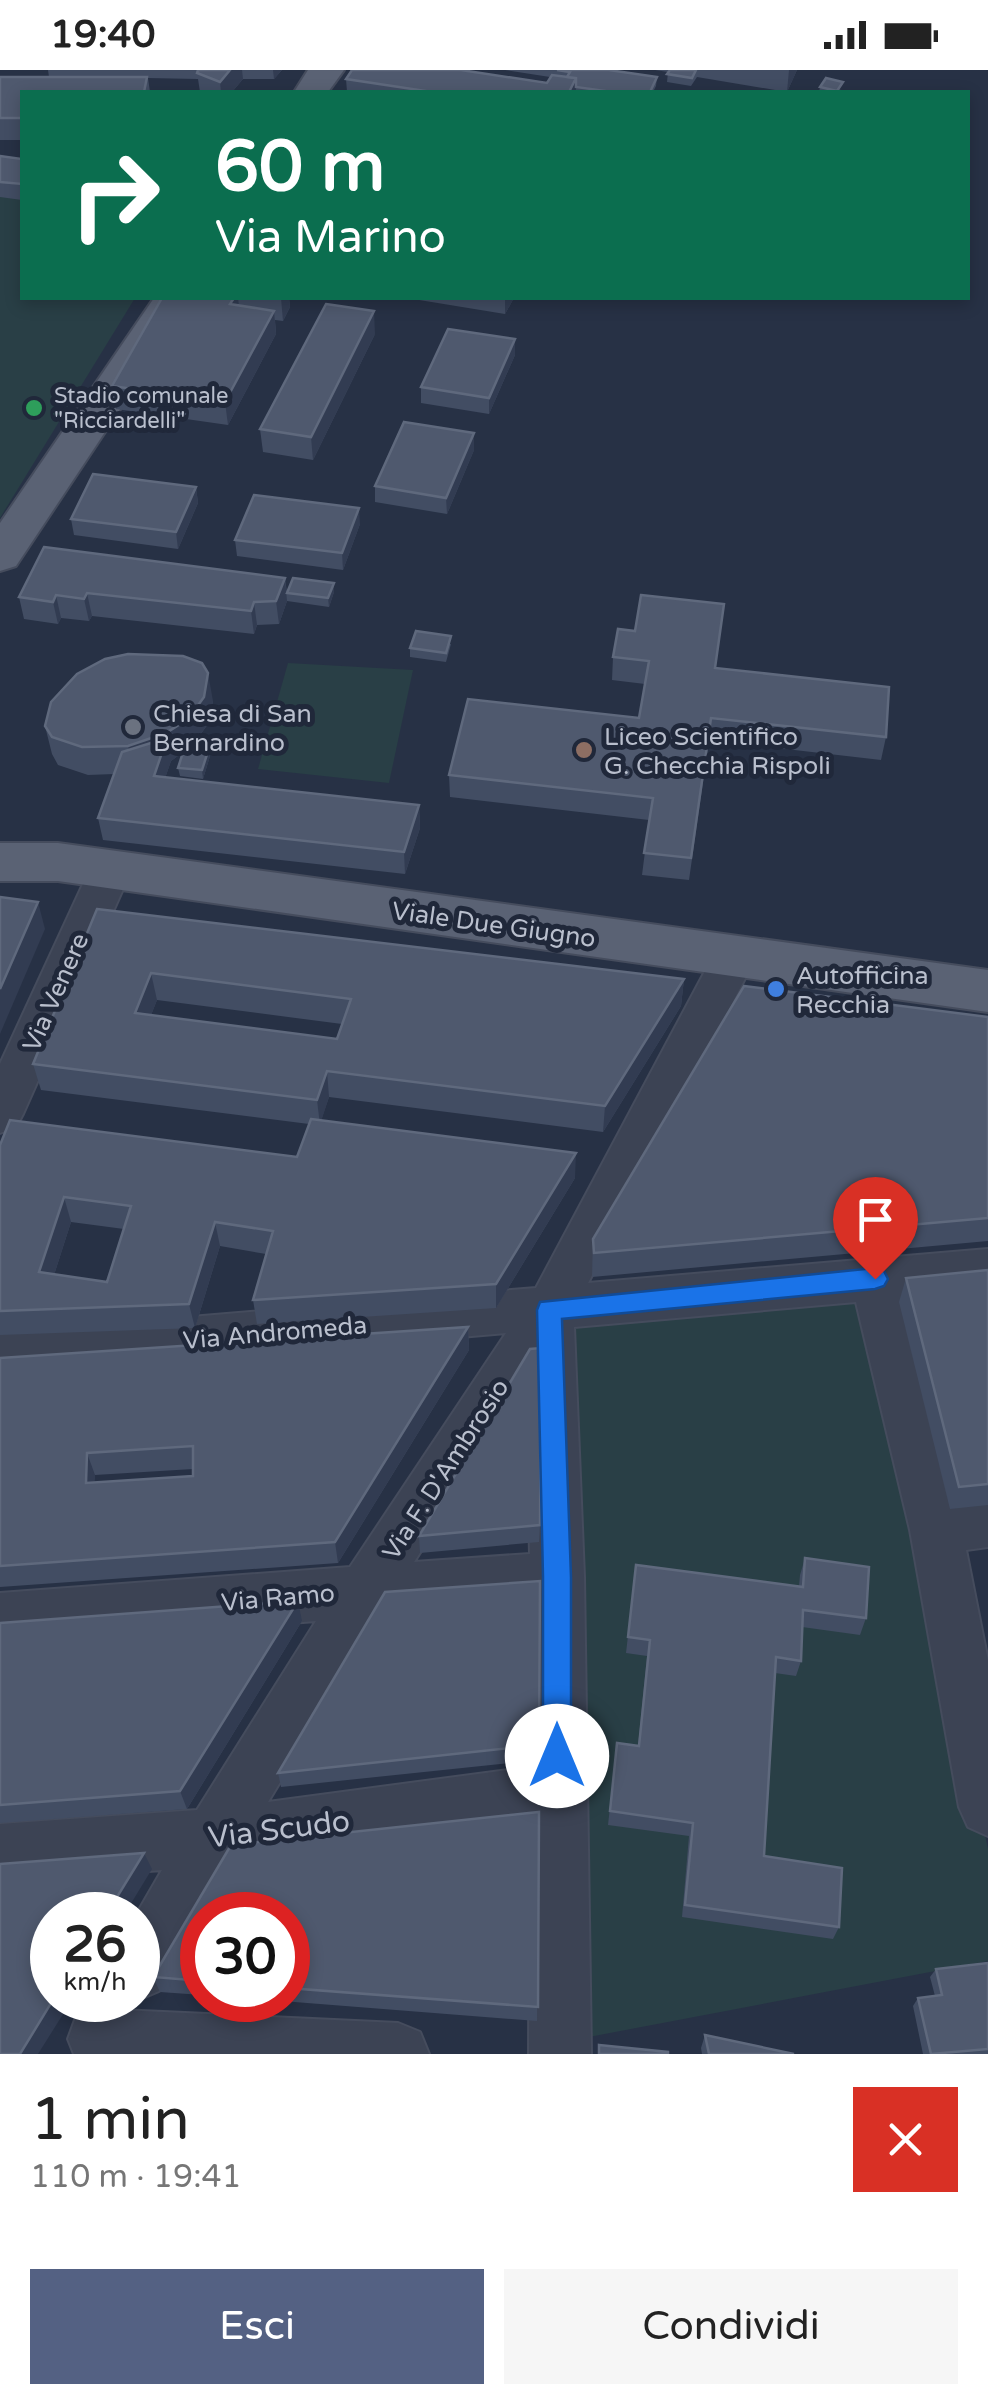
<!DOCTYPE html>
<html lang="it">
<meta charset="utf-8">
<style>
:root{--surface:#fff;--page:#f6f6f6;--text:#222;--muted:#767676;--accent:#546183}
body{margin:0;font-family:"Varela Round",sans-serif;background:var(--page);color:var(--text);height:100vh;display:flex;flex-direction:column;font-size:38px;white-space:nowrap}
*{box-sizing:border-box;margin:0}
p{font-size:32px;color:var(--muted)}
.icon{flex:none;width:55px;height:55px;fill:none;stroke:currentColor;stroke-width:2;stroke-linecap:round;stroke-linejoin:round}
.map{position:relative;height:1984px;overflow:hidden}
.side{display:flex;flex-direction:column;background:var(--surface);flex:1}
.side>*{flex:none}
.hud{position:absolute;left:20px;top:20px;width:950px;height:210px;border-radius:0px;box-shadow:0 5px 15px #0003;background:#0b6e4f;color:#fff;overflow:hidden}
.speed{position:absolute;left:30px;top:1822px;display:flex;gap:20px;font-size:50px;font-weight:700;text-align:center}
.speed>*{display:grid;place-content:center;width:130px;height:130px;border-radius:50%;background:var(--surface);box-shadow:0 5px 15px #0003;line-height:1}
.speed small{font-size:25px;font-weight:400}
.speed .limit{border:15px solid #d22;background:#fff;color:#111}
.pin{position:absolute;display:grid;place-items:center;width:85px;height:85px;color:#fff;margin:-102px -42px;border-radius:50% 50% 50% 0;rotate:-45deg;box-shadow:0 0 10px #0007}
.pin .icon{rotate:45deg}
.me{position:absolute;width:110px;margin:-55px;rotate:0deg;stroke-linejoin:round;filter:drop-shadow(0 0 8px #0008)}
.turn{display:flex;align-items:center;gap:35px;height:210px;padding:0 30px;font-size:45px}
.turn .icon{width:130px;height:130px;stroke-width:2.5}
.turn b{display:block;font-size:70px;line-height:85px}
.round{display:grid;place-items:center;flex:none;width:105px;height:105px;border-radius:0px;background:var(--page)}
.headline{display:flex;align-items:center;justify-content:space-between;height:170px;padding:0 30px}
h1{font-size:60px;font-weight:600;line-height:75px}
.button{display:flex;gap:20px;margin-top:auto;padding:20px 30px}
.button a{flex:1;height:115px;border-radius:0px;background:var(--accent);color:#fff;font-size:40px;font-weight:600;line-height:115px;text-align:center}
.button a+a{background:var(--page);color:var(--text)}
.status{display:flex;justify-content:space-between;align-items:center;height:70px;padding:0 50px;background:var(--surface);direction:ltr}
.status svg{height:28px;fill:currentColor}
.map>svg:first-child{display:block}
.green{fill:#293f46}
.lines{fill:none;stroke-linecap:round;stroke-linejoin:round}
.minor-casing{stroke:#454c5d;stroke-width:4}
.major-casing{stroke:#454c5d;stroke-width:4}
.minor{fill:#3c4354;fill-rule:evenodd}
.major{fill:#5a6274;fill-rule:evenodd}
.wall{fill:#424d63;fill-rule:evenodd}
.shaded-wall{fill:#323c52}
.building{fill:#4f596e;stroke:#5f697d;stroke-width:2.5;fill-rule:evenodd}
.route{fill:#1a73e8;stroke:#114b97;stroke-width:2.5}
.leisure-dot{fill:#2e9e5b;stroke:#20283a;stroke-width:4}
.worship-dot{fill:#6b7280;stroke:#20283a;stroke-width:4}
.education-dot{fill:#8d6e63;stroke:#20283a;stroke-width:4}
.shop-dot{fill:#3f7fe0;stroke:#20283a;stroke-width:4}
.labels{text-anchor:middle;stroke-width:10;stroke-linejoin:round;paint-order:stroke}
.far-poi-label{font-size:22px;fill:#b9bfcd;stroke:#20283a;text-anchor:start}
.poi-label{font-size:25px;fill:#b9bfcd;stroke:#20283a;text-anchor:start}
.street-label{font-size:25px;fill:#b9bfcd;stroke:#20283a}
.near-street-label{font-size:30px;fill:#b9bfcd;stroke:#20283a}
</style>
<div class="status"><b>19:40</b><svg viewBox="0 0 49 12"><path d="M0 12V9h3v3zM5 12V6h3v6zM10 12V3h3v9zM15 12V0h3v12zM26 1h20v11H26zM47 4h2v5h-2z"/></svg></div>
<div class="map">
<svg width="988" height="1984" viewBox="0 0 988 1984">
<rect width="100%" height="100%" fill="#273145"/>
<g class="green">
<polygon points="0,90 22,90 22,228 135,228 0,448"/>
<polygon points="288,593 413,600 389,713 258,699"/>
<polygon points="869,1217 988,1779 988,1891 573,1970 561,1247"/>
</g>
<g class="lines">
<defs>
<g id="minor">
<polygon points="110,785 125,790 131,801 23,1044 16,1057 0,1063 0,994 89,801 95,790"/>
<path d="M734,870L749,875L756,887L588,1213L988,1179V1221L904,1228L955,1433L988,1429V1477L966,1480L988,1591V1766L968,1757L959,1737L910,1460L856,1232L574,1257L584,1507L591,1984H529L530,1754L230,1795L159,1921L138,1930L136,1845L162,1800L0,1812V1754L197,1740L316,1551L0,1575V1523L350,1497L506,1263L0,1307V1263L536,1218L719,875ZM526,1318L530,1484L414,1492ZM530,1534V1697L268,1732L380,1546Z"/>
<polygon points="98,1939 398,1953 420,1962 429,1984 74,1984 68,1969 76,1947"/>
</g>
<g id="major">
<polygon points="308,0 344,0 328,22 294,22"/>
<polygon points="154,228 194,228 16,496 0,501 0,453"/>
<polygon points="0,773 58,773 988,900 988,942 58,811 0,811"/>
</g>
</defs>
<use href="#minor" class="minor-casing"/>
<use href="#major" class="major-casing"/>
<use href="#minor" class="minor"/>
<use href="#major" class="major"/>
</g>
<g class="wall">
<polygon points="48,0 282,0 274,9 243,9 232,22 200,22 198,9 148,8 150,22 22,22 22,70 0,70 0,7 49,7"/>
<polygon points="505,0 609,0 657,7 656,16 653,22 347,22 346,9 547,13 550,7"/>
<polygon points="655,0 797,0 787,22 697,7 691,16 667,12 668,2"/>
<polygon points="820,17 842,20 841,22 819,22"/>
<polygon points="0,86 22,89 22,130 0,127"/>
<polygon points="162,228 289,228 290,237 283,251 275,250 276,264 228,355 116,339 112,316"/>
<polygon points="407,228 514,228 505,244"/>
<polygon points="375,264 313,390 263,382 260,359"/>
<polygon points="515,269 515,285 489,344 421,333 421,317"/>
<polygon points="474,380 447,444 375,432 375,416"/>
<polygon points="196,417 198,433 178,479 74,465 71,449"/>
<polygon points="360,454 343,500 237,486 235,470"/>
<polygon points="285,508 287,523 334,513 334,522 329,537 287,531 279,554 257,555 254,564 92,546 89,551 61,548 58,554 24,549 19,527"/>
<polygon points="451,574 446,592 410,587 410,578"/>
<polygon points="613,587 716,598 886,667 881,690 709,670 689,810 642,805 649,750 450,727 449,705 639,648 645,614 612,610"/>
<polygon points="213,631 208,654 192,676 210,686 203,709 180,706 178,698 183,682 171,691 165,708 419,735 420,758 405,804 103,770 98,748 114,704 88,705 58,695 52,684 45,656"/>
<path d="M97,839L684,909L681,936L603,1062L329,1027L321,1050L575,1108L496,1238L257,1254L253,1230L266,1184L220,1176L195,1258L0,1265V1075L297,1087L309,1054L41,1020L33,994ZM157,930L342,954L337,969L151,945ZM71,1152L124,1159L107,1212L54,1205Z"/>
<polygon points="988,947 988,1171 592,1207 593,1169"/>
<polygon points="988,1200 988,1435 950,1439 899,1232 906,1208"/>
<path d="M468,1257L469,1280L338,1493L0,1517V1288ZM193,1399V1406L94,1412L95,1405Z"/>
<polygon points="540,1455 539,1472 420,1483 419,1466"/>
<polygon points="805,1488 866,1548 860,1565 802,1557 801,1591 796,1606 775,1603 764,1786 839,1857 833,1869 682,1847 689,1766 608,1755 617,1673 638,1676 647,1586 626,1583 636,1495 799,1516 800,1505"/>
<polygon points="302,1551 187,1739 0,1753 0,1553"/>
<polygon points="539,1675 538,1690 281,1717 278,1703"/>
<polygon points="539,1742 537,1951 269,1930 288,1930 288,1845 202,1845 202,1925 160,1922 153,1907 231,1775"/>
<polygon points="988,1893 988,1984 923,1984 913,1936 918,1928 935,1926 930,1907 936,1899"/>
<polygon points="705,1965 794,1984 702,1984 701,1978"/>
</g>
<g class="shaded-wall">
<polygon points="230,0 242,0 243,9 232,22 221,22 220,12"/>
<polygon points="273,0 282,0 274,9"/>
<polygon points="789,0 797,0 787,22"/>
<polygon points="576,8 576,22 569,22"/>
<polygon points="234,228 238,228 240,245 230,234"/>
<polygon points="281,228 289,228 290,237 283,251"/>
<polygon points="505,228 514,228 505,244"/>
<polygon points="274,241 276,264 228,355 225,332"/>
<polygon points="374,241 375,264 313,390 311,367"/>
<polygon points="515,269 515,285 489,344 489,328"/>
<polygon points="474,363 474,380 447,444 446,428"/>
<polygon points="196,417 198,433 178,479 176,462"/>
<polygon points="359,438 360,454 343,500 342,483"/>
<polygon points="285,508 287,531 279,554 276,531"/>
<polygon points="334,513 334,522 329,537 328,528"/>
<polygon points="87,523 92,546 89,551 84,529"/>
<polygon points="56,525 61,548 58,554 53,532"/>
<polygon points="254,532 257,555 254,564 251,541"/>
<polygon points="208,603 213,631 208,654 192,676 171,691 158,729 134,704 128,676"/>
<polygon points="209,678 210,686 203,709 202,700"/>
<polygon points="419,735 420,758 405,804 404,782"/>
<polygon points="38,832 45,859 0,964 0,919"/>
<polygon points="151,903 157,930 141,970 135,943"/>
<polygon points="684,909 681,936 603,1062 605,1036"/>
<polygon points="327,1001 329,1027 320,1055 317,1030"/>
<polygon points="576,1083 575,1108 496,1238 496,1214"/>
<polygon points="64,1127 71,1152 47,1227 39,1202"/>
<polygon points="215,1152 220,1176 195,1258 189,1234"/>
<polygon points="468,1257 469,1280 338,1493 335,1472"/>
<polygon points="87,1383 95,1405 93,1435 86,1413"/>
<polygon points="298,1531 302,1551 187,1739 180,1721"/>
<polygon points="144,1783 152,1799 124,1845 106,1845"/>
<polygon points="53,1930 72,1930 38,1984 20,1984"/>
</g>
<g class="building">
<polygon points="198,0 230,0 220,12 197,3"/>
<polygon points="352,0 461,0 547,13 552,5 576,8 569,22 432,22 346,9"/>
<polygon points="557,0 609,0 657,7 650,22 612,22 576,17 576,8 567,7 570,2"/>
<polygon points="670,0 696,0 692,8 667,4"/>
<polygon points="0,7 147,7 144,22 22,22 22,48 0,48"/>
<polygon points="826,8 843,12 837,21 820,17"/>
<polygon points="0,86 22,89 22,114 0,112"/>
<polygon points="162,228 234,228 230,234 274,241 225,332 112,316"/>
<polygon points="326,234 374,241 311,367 260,359"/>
<polygon points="448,259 515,269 489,328 421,317"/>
<polygon points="404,352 474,363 446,428 375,416"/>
<polygon points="93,404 196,417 176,462 71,449"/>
<polygon points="254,425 359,438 342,483 235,470"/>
<polygon points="44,477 285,508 276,531 254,532 251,541 87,523 84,529 56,525 53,532 19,527"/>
<polygon points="293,508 334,513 328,528 287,523"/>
<polygon points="641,525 724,534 715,598 889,617 886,667 711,648 691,788 644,783 653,728 449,705 468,629 639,648 649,591 613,587 618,559 635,561"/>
<polygon points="416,561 451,566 446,583 410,578"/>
<polygon points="128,584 183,586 202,593 208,603 204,627 188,649 166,663 128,676 82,677 52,667 45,656 51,632 77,604 105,589"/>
<polygon points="167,668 154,706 419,735 404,782 98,748 122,682"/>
<polygon points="185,676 209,678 202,700 178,698"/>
<polygon points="0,827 38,832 0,919"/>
<path d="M97,839L684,909L605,1036L327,1001L317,1030L33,994ZM151,903L351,929L337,969L135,943Z"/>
<polygon points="744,916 988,947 988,1148 594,1183 593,1169"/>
<path d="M311,1049L576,1083L496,1214L253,1230L273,1161L215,1152L189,1234L0,1241V1075L10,1050L297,1087ZM64,1127L131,1136L107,1212L39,1202Z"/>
<polygon points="988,1200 988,1414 959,1417 906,1208"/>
<path d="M468,1257L335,1472L0,1496V1288ZM193,1376V1406L86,1413L87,1383Z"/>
<polygon points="541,1278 540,1455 419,1466 530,1279"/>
<polygon points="805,1488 869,1497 866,1548 803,1540 801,1591 776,1587 764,1786 842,1798 839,1857 685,1835 693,1753 610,1741 617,1673 639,1676 650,1570 628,1567 636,1495 803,1517"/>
<polygon points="540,1511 539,1675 278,1703 385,1522"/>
<polygon points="298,1531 180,1721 0,1735 0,1553"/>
<polygon points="539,1742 538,1937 288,1918 288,1845 202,1845 202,1911 153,1907 231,1775"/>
<polygon points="144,1783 106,1845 52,1845 53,1930 20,1984 0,1984 0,1794"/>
<polygon points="988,1893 988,1979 931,1984 918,1928 942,1925 936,1899"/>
<polygon points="705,1965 794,1984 709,1984"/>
<polygon points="599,1975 668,1982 668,1984 599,1984"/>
</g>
<polygon class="route" points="875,1198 884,1201 888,1209 884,1216 875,1219 562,1249 571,1507 571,1686 567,1697 557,1701 547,1697 543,1686 543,1507 537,1240 540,1232"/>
<circle class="leisure-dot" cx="34" cy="338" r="10"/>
<circle class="worship-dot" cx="133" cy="657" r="10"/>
<circle class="education-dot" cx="584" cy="680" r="10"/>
<circle class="shop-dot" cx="776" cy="919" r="10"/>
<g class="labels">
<g class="far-poi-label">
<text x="54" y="333">Stadio comunale<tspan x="54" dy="25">"Ricciardelli"</tspan></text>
</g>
<g class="poi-label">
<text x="153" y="652">Chiesa di San<tspan x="153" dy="29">Bernardino</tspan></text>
<text x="604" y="675">Liceo Scientifico<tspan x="604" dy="29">G. Checchia Rispoli</tspan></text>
<text x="796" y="914">Autofficina<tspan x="796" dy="29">Recchia</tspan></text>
</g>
<g class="street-label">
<text transform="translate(494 854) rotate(8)" y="9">Viale Due Giugno</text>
<text transform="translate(55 922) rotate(-66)" y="9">Via Venere</text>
<text transform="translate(275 1262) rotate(-5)" y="9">Via Andromeda</text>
<text transform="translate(445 1399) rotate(-57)" y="9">Via F. D'Ambrosio</text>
<text transform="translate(278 1527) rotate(-5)" y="9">Via Ramo</text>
</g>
<g class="near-street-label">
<text transform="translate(279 1759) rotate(-7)" y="10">Via Scudo</text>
</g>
</g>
</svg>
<div class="speed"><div>26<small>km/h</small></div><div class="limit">30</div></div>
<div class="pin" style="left:875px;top:1209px;background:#d93025"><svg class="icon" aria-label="arrive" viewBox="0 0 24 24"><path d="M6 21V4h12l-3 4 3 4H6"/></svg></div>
<svg class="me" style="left:557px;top:1686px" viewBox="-20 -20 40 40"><circle r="19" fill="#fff"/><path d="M0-13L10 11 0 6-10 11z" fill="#1a73e8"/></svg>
<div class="hud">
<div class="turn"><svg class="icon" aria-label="right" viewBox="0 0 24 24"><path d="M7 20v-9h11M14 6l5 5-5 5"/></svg><div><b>60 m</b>Via Marino</div></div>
</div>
</div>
<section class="side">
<div class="headline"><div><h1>1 min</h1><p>110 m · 19:41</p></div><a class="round" style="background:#d93025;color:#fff"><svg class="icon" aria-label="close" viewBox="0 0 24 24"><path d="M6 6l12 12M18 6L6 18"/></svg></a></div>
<div class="button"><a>Esci</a><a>Condividi</a></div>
</section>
